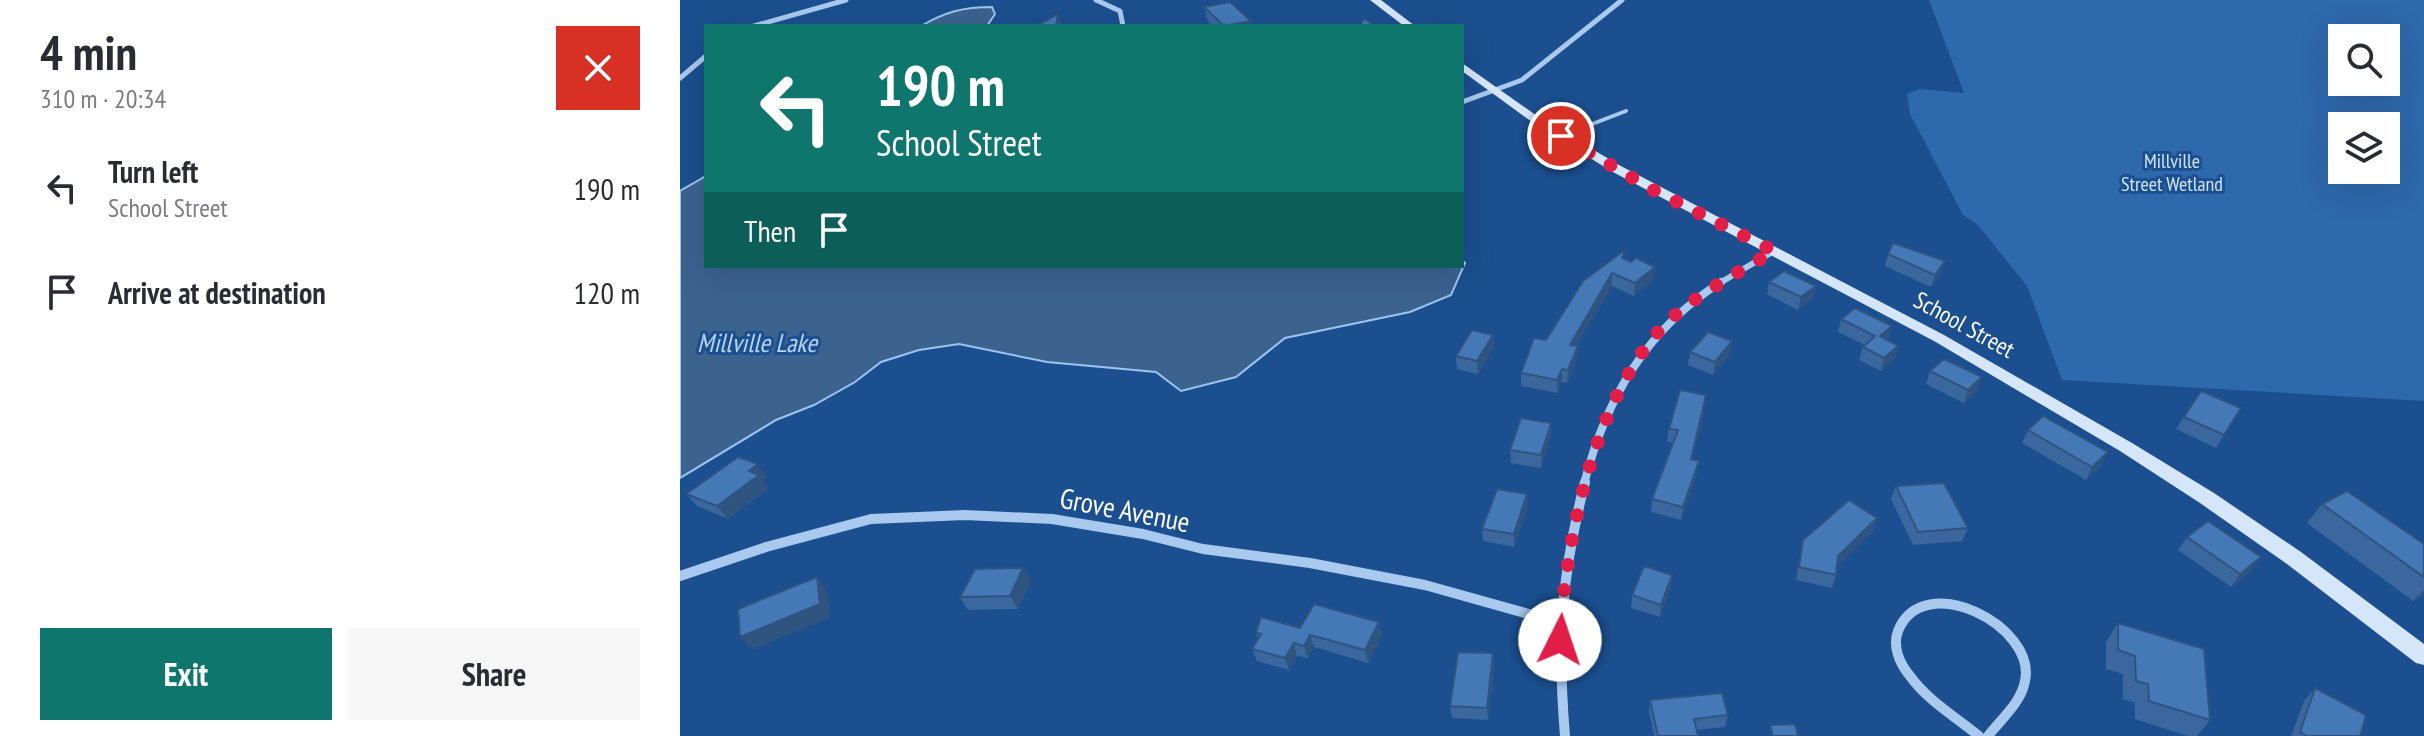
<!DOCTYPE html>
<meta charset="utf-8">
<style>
:root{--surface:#fff;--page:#f7f7f7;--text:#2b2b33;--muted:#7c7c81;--accent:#0f766e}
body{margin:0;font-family:"PT Sans Narrow",sans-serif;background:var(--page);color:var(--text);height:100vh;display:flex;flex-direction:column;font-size:30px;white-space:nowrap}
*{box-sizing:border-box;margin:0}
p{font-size:26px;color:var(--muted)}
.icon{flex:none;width:44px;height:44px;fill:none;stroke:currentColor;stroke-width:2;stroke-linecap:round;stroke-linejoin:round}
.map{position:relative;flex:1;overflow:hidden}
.panel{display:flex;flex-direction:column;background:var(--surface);width:680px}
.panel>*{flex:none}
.banner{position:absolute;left:24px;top:24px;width:760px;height:244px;border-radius:0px;box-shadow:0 8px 32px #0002;background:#0f766e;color:#fff;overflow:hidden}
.tools{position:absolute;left:1648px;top:24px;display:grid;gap:16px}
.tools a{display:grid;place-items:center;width:72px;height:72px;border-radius:0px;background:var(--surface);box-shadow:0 8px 32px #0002;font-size:40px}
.pin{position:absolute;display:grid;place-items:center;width:68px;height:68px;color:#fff;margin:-34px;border:4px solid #fff;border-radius:50%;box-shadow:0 2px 8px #0007}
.me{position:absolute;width:88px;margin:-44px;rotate:4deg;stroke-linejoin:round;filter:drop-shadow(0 0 6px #0008)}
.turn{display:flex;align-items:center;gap:28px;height:168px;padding:0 40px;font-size:36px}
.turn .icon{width:104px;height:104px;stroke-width:2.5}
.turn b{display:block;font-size:56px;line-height:68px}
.then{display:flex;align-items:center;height:76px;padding:0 40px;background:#0003;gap:16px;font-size:30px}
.round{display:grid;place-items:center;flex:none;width:84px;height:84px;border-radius:0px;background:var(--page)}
.overview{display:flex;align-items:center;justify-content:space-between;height:136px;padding:0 40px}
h1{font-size:48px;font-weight:800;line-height:60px}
.primary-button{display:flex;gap:16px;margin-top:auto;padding:16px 40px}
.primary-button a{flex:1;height:92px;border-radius:0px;background:var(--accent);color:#fff;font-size:32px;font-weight:800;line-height:92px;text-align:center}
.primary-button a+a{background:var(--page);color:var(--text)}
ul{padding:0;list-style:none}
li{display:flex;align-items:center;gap:24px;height:104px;padding:0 40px}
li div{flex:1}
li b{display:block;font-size:30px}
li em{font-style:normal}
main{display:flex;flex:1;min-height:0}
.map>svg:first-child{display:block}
.green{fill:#2e69ad;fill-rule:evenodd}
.water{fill:#3c6290;stroke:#9cc4f0;stroke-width:2}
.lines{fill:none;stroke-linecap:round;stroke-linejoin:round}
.lane-far1{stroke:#a9c9ee;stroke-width:4}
.lane{stroke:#a9c9ee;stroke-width:5}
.street-far3{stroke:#a9c9ee;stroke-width:5}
.street-far2{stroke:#a9c9ee;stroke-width:6}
.street-far1{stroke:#a9c9ee;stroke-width:8}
.street{stroke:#a9c9ee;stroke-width:10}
.secondary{fill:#d6e6fa;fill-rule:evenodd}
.wall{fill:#3a679d}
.shaded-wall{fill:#305480}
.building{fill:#4478b7;stroke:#305480;stroke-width:2}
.route{stroke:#e11d48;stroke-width:14;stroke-dasharray:0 25.2}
.labels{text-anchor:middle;stroke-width:6;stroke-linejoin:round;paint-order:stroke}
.far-park-label{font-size:20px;fill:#cfe3fa;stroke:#1b4f8f}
.street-label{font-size:24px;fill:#fff;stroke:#1b4f8f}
.water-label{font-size:26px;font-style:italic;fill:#b5d3f5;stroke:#1b4f8f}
.near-street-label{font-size:28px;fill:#fff;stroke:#1b4f8f}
</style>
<main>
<section class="panel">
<div class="overview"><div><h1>4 min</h1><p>310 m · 20:34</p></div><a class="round" style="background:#d93025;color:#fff"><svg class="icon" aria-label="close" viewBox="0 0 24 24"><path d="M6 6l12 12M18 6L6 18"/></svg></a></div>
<ul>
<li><svg class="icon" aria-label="left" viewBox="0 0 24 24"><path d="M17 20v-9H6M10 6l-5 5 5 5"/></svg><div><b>Turn left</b><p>School Street</p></div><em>190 m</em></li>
<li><svg class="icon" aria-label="arrive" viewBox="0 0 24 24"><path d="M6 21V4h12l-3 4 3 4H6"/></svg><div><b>Arrive at destination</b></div><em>120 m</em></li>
</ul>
<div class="primary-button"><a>Exit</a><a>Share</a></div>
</section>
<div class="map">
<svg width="1744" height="736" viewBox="0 0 1744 736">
<rect width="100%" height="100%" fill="#1b4f8f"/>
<path class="green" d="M1249,0H1744V401L1382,380L1347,286L1297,224L1283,215L1230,114L1227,94L1240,89L1284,93ZM1662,38H1706V82H1662ZM1662,126H1706V170H1662Z"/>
<g class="water">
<path d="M312,7L315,14L307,26H241C265,12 283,7 312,7Z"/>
<polygon points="26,176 26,266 782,266 782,260 785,263 771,295 730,312 605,338 556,377 501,391 476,372 367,362 279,344 239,350 201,362 175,382 134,405 96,420 0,478 0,191"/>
</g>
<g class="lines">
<polyline class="lane-far1" points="907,126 946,111"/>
<polyline class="lane" points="882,136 912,124"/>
<g class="street-far3">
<polyline points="416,0 440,11 443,26"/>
<polyline points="74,26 166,0"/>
<polyline points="0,78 26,56"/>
<polyline points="782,102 842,80 942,0"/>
</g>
<polyline class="street-far2" points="1038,284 1094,251"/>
<path class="street-far1" d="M904,484C926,398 966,330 1041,282"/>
<g class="street">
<polyline points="0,576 86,547 191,519 285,515 372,519 463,534 523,549 630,563 745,585 881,623"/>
<path d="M885,736C877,640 881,576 905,482"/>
<path d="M1299,736C1276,717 1248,701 1230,676C1220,664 1212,647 1218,631C1243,568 1357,626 1345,681C1341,703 1321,719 1308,736"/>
</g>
<g class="secondary">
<polygon points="690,0 701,0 735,26 724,26"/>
<polygon points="782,63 860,118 939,165 1264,335 1452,443 1534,493 1621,552 1744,644 1744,665 1736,663 1607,564 1520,503 1440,451 1254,341 931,171 852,122 782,71"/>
</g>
</g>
<g class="wall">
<polygon points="524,7 572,26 532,26 528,21"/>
<polygon points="1208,254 1261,273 1251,287 1205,266"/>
<polygon points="946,259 974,279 954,296 932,286 896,346 897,359 887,383 882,382 877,393 841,386 841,373 866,340"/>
<polygon points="1089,282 1136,286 1133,298 1118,310 1087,294"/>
<polygon points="1161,319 1212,326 1208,338 1206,340 1218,346 1215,358 1201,371 1179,360 1183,347 1185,345 1158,332"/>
<polygon points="813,335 814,347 798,374 777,369 776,356"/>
<polygon points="1010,352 1050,354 1033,375 1008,365"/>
<polygon points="1250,371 1297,390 1284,403 1246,384"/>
<polygon points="1025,408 1012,459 1017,474 1001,520 971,512 972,499 994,443 987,441 989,429"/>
<polygon points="1561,408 1536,448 1496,429 1504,417"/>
<polygon points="871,423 871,435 861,468 831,463 830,450"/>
<polygon points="1348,430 1421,465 1406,480 1342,443"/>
<polygon points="88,477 83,481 89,488 48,519 17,506 6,494"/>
<polygon points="1216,486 1288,528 1282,541 1233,545 1211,499"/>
<polygon points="1642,504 1744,544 1744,595 1733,601 1627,523"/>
<polygon points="848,507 834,547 803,541 802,529"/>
<polygon points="1193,531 1157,566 1156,575 1152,588 1116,580 1123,540"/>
<polygon points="1507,537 1572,570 1551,587 1498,550"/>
<polygon points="343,568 351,581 338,609 288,610 280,597"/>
<polygon points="992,575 991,587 980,617 951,608 952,595"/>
<polygon points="699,622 702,635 688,663 634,647 628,658 617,656 609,670 577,661 572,649 578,639 576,633"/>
<polygon points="1438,623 1530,720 1517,736 1508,736 1455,719 1455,703 1443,699 1443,674 1426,669 1426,642"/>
<polygon points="813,653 814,666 808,720 772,718 770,706"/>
<polygon points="1635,688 1680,736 1611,736 1624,701"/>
<polygon points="970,700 1048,715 1045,727 1016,730 1018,736 974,736 969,712"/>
</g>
<g class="shaded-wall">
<polygon points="378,14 382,26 376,26"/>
<polygon points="571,21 572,26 547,26"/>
<polygon points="1265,261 1261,273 1251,287 1255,275"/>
<polygon points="975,267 974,279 954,296 955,283"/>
<polygon points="932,273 932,286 890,357 890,345"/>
<polygon points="1136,286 1133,298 1118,310 1121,297"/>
<polygon points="1212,326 1208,338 1196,349 1200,336"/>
<polygon points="813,335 814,347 798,374 797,361"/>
<polygon points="1052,341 1050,354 1033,375 1035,362"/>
<polygon points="898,346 897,359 887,383 888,370"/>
<polygon points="1218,346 1215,358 1201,371 1204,358"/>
<polygon points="882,369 882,382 877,393 877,380"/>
<polygon points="1302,377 1297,390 1284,403 1288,390"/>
<polygon points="1026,395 1025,408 1010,472 1011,459"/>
<polygon points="871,423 871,435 861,468 861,455"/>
<polygon points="1428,452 1421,465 1406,480 1412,467"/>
<polygon points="1019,461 1017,474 1001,520 1003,507"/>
<polygon points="78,464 88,477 83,481 89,488 48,519 37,506 69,471"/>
<polygon points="847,494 848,507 834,547 834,534"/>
<polygon points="1197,518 1193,531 1154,569 1158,556"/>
<polygon points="1581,557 1572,570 1551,587 1560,574"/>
<polygon points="343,568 351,581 338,609 330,596"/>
<polygon points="992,575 991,587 980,617 981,605"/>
<polygon points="137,577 147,590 151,617 72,650 60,637"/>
<polygon points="1744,590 1744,595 1733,601"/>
<polygon points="699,622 702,635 688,663 685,650"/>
<polygon points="630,635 634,647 628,658 624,646"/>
<polygon points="614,643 617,656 609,670 605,658"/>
<polygon points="813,653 814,666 808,720 807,708"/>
</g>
<g class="building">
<polygon points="550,2 571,21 544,26 524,7"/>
<polygon points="378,14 376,26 356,26"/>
<polygon points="683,18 695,26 681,26"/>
<polygon points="1213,243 1265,261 1255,275 1208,254"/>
<polygon points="946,249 942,258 951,262 956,258 975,267 955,283 932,273 890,345 898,346 888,370 882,369 877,380 841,373 854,338 866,340 903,281"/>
<polygon points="1104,271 1136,286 1121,297 1089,282"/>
<polygon points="1175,308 1212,326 1200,336 1218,346 1204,358 1183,347 1195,336 1161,319"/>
<polygon points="792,330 813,335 797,361 776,356"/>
<polygon points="1028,332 1052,341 1035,362 1010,352"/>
<polygon points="1264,359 1302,377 1288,390 1250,371"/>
<polygon points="1000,390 1026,395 1011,459 1019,461 1003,507 972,499 998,430 989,429"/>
<polygon points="1521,391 1561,408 1544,435 1504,417"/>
<polygon points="1363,416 1428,452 1412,467 1348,430"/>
<polygon points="841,418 871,423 861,455 830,450"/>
<polygon points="58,457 78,464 69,471 79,475 37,506 6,494"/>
<polygon points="1264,483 1288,528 1238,532 1216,486"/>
<polygon points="817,489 847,494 834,534 802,529"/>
<polygon points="1667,491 1744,544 1744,577 1642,504"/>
<polygon points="1169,500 1197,518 1158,556 1156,575 1119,567 1123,540"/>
<polygon points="1528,521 1581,557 1560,574 1507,537"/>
<polygon points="964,566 992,575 981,605 952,595"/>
<polygon points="343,568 330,596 280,597 295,569"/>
<polygon points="137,577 140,604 60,637 58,609"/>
<polygon points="634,604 699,622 685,650 630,635 624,646 614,643 605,658 572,649 581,634 576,633 581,617 620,628"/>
<polygon points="1438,623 1524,649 1530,720 1469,701 1468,684 1456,681 1455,656 1438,650"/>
<polygon points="778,652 813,653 807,708 770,706"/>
<polygon points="1635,688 1686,715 1680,736 1627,736 1620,732"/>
<polygon points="1042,693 1048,715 1014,719 1018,736 978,736 970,700"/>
<polygon points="1115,724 1118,736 1093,736 1090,725"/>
</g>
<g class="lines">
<path class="route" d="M880,640C885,541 916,387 992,318C1022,291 1060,272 1094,251L975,191L881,136"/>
</g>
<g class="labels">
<g class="far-park-label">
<text x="1492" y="168">Millville<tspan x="1492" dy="23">Street Wetland</tspan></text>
</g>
<g class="street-label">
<text transform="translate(1284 325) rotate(29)" y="8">School Street</text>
</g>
<g class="water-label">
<text x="77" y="352">Millville Lake</text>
</g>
<g class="near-street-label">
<text transform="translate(445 510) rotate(11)" y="10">Grove Avenue</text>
</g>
</g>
</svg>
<div class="tools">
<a><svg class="icon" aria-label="search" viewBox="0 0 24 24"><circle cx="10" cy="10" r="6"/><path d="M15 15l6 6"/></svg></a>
<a><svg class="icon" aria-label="layers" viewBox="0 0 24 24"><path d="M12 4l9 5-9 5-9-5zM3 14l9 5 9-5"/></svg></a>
</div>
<div class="pin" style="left:881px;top:136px;background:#d93025"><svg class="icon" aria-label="arrive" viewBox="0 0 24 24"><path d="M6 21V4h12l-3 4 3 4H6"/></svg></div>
<svg class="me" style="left:880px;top:640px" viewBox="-20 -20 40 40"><circle r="19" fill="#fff"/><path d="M0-13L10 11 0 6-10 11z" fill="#e11d48"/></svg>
<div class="banner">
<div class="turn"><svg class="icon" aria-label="left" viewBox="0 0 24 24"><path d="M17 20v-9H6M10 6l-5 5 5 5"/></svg><div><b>190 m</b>School Street</div></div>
<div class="then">Then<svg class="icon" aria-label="arrive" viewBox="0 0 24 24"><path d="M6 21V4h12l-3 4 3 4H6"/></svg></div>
</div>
</div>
</main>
